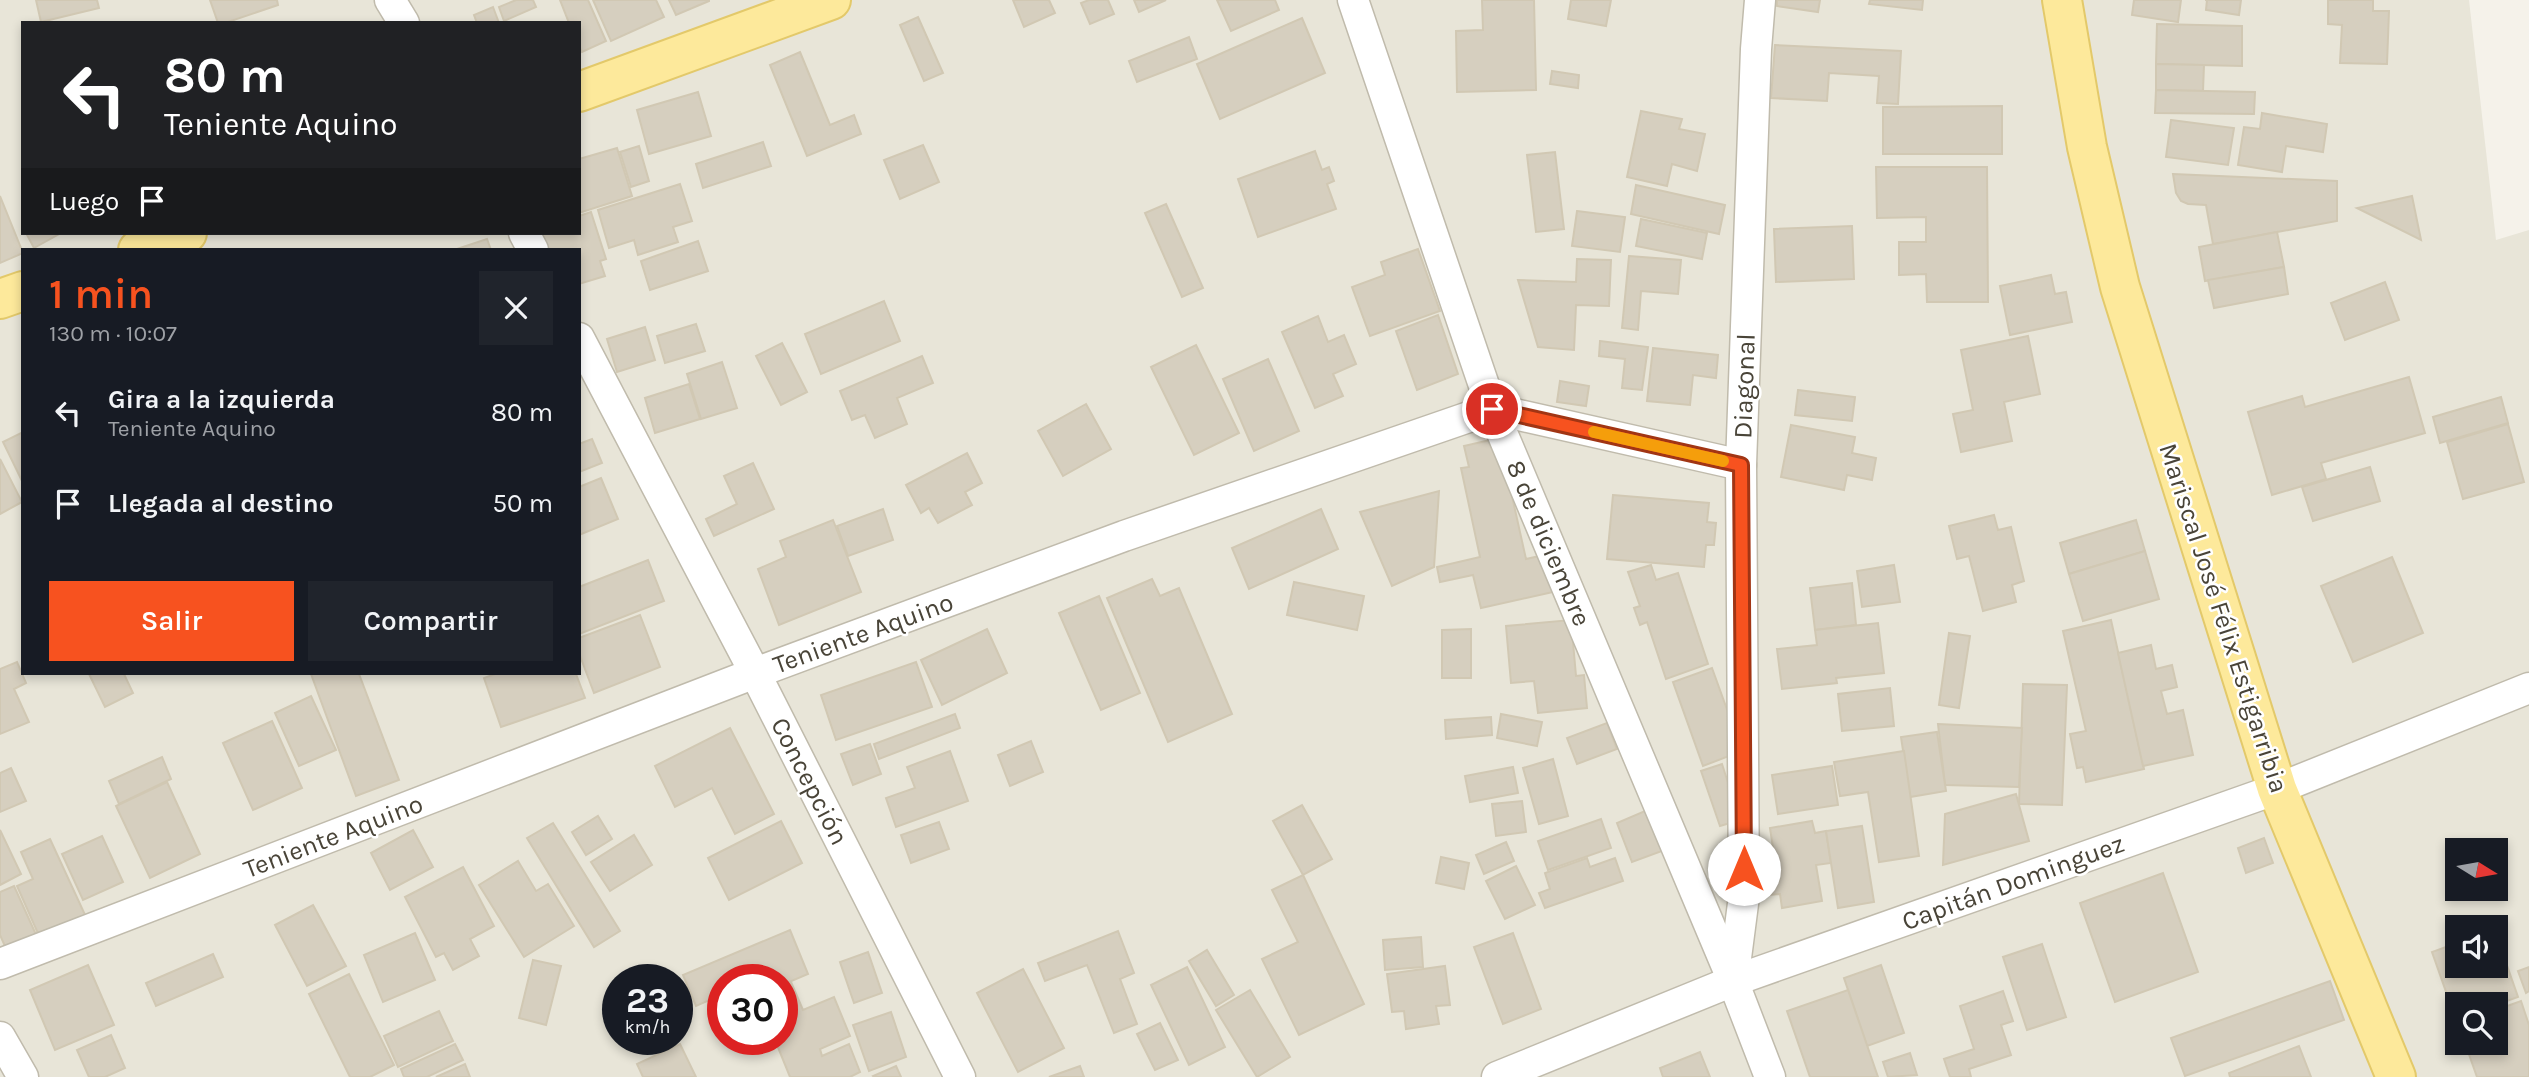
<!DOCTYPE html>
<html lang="es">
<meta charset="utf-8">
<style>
:root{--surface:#171b24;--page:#20242c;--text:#f1f3f6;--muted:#9ea1a6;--accent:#f7521f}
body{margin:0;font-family:Karla,sans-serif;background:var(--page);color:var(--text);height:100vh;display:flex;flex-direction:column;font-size:26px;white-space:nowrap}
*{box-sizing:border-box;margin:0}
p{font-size:23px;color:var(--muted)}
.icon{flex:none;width:38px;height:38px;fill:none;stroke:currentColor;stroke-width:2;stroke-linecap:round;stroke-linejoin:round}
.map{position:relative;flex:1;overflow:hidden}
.drawer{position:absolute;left:21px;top:248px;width:560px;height:427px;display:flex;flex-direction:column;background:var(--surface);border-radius:0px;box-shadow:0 4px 10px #0003}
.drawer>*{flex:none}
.banner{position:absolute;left:21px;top:21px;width:560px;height:214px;border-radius:0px;box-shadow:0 4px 10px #0003;background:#202124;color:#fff;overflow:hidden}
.needle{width:46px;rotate:101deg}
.buttons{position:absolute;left:2445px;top:838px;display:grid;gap:14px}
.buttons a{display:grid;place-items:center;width:63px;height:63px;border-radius:0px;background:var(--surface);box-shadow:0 4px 10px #0003;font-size:35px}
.speed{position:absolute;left:602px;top:964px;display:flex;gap:14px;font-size:35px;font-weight:700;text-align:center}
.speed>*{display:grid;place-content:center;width:91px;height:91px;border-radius:50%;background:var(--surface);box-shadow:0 4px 10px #0003;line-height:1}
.speed small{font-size:18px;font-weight:400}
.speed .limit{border:10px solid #d22;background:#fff;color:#111}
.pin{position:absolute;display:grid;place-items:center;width:60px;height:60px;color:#fff;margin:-30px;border:4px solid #fff;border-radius:50%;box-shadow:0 2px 7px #0007}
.me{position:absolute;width:77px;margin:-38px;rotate:0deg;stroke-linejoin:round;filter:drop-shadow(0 0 5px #0008)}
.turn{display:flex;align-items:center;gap:24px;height:147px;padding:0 28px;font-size:32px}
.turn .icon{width:91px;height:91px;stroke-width:2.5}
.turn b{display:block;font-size:49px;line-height:60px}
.then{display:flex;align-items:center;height:66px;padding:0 28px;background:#0003;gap:14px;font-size:26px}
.round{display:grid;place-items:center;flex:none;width:74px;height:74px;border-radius:0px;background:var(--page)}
.summary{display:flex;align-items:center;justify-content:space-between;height:119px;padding:0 28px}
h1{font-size:42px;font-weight:600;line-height:52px;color:var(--accent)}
.action{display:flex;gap:14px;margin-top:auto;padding:14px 28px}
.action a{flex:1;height:80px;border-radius:0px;background:var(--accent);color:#fff;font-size:28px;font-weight:600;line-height:80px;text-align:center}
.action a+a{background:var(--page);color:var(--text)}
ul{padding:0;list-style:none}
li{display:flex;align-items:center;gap:21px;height:91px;padding:0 28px}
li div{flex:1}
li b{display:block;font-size:26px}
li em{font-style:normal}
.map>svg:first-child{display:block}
.residential{fill:#e8e5d8;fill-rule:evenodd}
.building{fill:#d6cfbf;stroke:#d1c8b3;stroke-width:2}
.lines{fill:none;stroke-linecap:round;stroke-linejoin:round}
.street-casing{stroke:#c0bbac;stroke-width:33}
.primary-casing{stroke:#e3c96a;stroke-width:42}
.street{stroke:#fff;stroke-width:30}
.primary{stroke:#fde99b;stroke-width:38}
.route-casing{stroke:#a13514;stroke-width:18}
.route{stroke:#f7521f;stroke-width:12}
.slow{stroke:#f59e0b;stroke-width:12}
.labels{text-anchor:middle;stroke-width:5;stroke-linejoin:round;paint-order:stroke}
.street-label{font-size:26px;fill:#494438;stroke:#fff}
</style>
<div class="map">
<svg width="2529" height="1077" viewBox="0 0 2529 1077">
<rect width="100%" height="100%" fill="#f5f2ea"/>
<path class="residential" d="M0,0H2469L2496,240L2529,230V1077H0ZM23,23H579V233H23ZM23,250H579V674H23ZM2457,850H2496V889H2457ZM2457,928H2496V966H2457ZM618,980H677V1040H618ZM723,980H782V1040H723ZM2457,1004H2496V1043H2457Z"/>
<g class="building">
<polygon points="36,0 97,0 99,8 41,22"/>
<polygon points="210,0 277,0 278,5 225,23 218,23"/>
<polygon points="516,0 533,0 536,7 504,21 499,7"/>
<polygon points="560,0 588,0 606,41 582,52 579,46 579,23 569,23"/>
<polygon points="593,0 656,0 664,17 611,41"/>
<polygon points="669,0 709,0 709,1 676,15"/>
<polygon points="1013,0 1049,0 1055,13 1024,27"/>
<polygon points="1089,0 1108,0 1114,14 1090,24 1081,3"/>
<polygon points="1134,0 1166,0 1139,12"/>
<polygon points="1217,0 1275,0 1279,10 1231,31"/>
<polygon points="1482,0 1534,0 1536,90 1457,92 1456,31 1483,30"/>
<polygon points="1571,0 1611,0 1606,26 1568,19"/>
<polygon points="1777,0 1820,0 1818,12 1777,6"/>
<polygon points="1870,0 1923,0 1922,10 1869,4"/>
<polygon points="2134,0 2181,0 2178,22 2132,15"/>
<polygon points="2205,0 2241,0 2239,15 2206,10 2207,0"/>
<polygon points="2328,0 2373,0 2373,11 2389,11 2387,64 2340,63 2342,25 2328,24"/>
<polygon points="493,7 499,23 477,23 474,15"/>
<polygon points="918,17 943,73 924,81 900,25"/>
<polygon points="1302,18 1325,73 1220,119 1197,64"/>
<polygon points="2157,24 2242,26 2242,66 2156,64"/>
<polygon points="1189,37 1197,59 1137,82 1129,61"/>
<polygon points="1775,45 1901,51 1898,104 1877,103 1879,76 1829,73 1827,101 1771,98"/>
<polygon points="800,52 830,125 854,115 861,134 807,156 770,65"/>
<polygon points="2156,64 2204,65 2203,91 2156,90"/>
<polygon points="1552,71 1579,75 1578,88 1550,84"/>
<polygon points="2156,90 2255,92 2254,114 2155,113"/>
<polygon points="698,92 711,136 649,154 637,110"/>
<polygon points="2002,106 2002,154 1883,154 1883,107"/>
<polygon points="1641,111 1682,119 1679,129 1705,134 1697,171 1672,164 1667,186 1627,177"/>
<polygon points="2262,113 2327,124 2323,152 2286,146 2282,172 2238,165 2244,127 2260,129"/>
<polygon points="2171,120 2234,128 2228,165 2166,157"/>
<polygon points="763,142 771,166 703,188 696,164"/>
<polygon points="923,145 939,182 900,199 884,160"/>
<polygon points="639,146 649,181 631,187 620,152"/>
<polygon points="617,148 632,196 579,213 579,159"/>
<polygon points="1315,151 1322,170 1329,167 1334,181 1327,184 1336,209 1258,237 1238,179"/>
<polygon points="1555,152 1564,229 1536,232 1527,155"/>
<polygon points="1876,167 1987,167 1988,302 1927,302 1926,274 1899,275 1899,242 1926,242 1926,217 1877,218"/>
<polygon points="2173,174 2337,181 2337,221 2213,244 2206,205 2188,204 2181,201 2176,193"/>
<polygon points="680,184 692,221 673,227 678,242 638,255 634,240 609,248 598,210"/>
<polygon points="1636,185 1725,205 1719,234 1631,214"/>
<polygon points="0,196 23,253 0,263"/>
<polygon points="2412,196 2421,240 2357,208"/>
<polygon points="1166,204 1203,288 1182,297 1145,213"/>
<polygon points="1577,211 1625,217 1620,252 1572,246"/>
<polygon points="591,212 606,259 600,261 605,276 579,284 579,250 547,250 542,233 579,233 579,216"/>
<polygon points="1641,219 1707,233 1702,259 1636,246"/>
<polygon points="1852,226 1854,279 1776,282 1774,229"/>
<polygon points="2277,232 2284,267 2205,281 2199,247"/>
<polygon points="26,233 61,233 34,248"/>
<polygon points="487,239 491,250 454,250"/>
<polygon points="698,241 708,271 650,290 641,261"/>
<polygon points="1418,249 1440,311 1370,336 1352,287 1385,275 1381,262"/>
<polygon points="1629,256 1681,260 1678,294 1641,291 1638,330 1622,328"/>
<polygon points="1577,259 1611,260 1609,306 1576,305 1574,350 1538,347 1518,280 1576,282"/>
<polygon points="2284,267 2288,294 2214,308 2208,280"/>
<polygon points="2051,275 2055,294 2066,292 2072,322 2010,335 2000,286"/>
<polygon points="2385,282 2399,320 2345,340 2331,303"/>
<polygon points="884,301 900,341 821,374 805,334"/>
<polygon points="1438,315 1458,374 1417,390 1396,331"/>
<polygon points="1318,316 1328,342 1344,335 1356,364 1333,374 1343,396 1315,408 1282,332"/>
<polygon points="696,324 705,351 665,363 657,336"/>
<polygon points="645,327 655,360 617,372 607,339"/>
<polygon points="2028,336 2040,394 2004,402 2012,441 1961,452 1953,414 1973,410 1961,350"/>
<polygon points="1600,341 1648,347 1642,390 1622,388 1625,359 1599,356"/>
<polygon points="782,343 807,392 781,405 756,356"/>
<polygon points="1196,345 1239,433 1194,455 1151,367"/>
<polygon points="1653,348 1718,355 1716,378 1693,375 1690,405 1647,401"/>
<polygon points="922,356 933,383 897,398 907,424 875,438 865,415 852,420 840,391"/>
<polygon points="1268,359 1299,431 1254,451 1223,379"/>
<polygon points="722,362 737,408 701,419 687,374"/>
<polygon points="2409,377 2425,433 2321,463 2326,479 2272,495 2248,412 2302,396 2305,407"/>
<polygon points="1560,381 1589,386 1586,406 1557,402"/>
<polygon points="689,384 700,419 655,433 645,398"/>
<polygon points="1798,390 1855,397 1852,421 1795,415"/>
<polygon points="2501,397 2508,423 2440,443 2433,417"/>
<polygon points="1086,404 1111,449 1063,476 1038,431"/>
<polygon points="2508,424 2524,482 2463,499 2447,442"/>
<polygon points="1791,425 1855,437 1852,453 1876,458 1872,480 1847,475 1844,490 1781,477"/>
<polygon points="23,432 23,483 3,442"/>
<polygon points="1499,438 1526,559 1544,555 1553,592 1481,608 1473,575 1440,582 1437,567 1480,557 1461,468 1469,467 1464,446"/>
<polygon points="592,439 602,463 579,472 579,444"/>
<polygon points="967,453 982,483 965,492 972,505 938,523 929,508 921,513 906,485"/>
<polygon points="0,459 22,502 0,514"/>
<polygon points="753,463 774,509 714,536 706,519 737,504 724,476"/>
<polygon points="2370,467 2380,501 2313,521 2302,487"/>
<polygon points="601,478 618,519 579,535 579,487"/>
<polygon points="1439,491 1434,567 1392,586 1360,512"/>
<polygon points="1613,495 1709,503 1707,522 1716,523 1714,545 1706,545 1704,567 1607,559"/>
<polygon points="883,509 893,540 848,556 837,526"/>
<polygon points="1321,509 1338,549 1249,589 1232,548"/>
<polygon points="1994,515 1998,530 2011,527 2024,581 2012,585 2016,602 1983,611 1969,556 1957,559 1949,526"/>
<polygon points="833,520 861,592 779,625 758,569 786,557 780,541"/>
<polygon points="2136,520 2145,551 2069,574 2060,543"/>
<polygon points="2145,551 2159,599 2083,621 2069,574"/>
<polygon points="2392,557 2423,633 2353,662 2321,586"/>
<polygon points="648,560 664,601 579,634 579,587"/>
<polygon points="1651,565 1656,580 1678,573 1708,664 1666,679 1647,622 1640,625 1634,608 1640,606 1628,572"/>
<polygon points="1894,565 1900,602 1862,607 1857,571"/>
<polygon points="1152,579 1160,596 1179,588 1232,714 1168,742 1107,598"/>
<polygon points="1294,582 1364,596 1357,630 1287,615"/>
<polygon points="1852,583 1856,625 1815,630 1810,588"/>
<polygon points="1099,596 1140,693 1101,710 1059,613"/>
<polygon points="640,615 660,667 594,693 579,653 579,638"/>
<polygon points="1571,620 1576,676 1584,675 1587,708 1538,713 1534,681 1511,683 1506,626"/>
<polygon points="2111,620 2144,769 2086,782 2083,767 2077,768 2070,734 2086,731 2063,631"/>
<polygon points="1878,623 1884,673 1836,678 1837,683 1782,689 1777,649 1817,645 1815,630"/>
<polygon points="987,629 1007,673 942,705 921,660"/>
<polygon points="1471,629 1471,678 1442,678 1442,630"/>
<polygon points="1949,633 1970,636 1959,708 1939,705"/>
<polygon points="2151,645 2156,669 2172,665 2177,687 2161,691 2167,714 2183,710 2193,755 2143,766 2118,653"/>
<polygon points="17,662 26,683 14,689 29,722 0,734 0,669"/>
<polygon points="916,662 932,707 836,740 821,695"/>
<polygon points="1712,668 1742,751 1703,766 1673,682"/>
<polygon points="89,674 124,674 133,693 105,707"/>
<polygon points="311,674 359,674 399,780 356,796"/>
<polygon points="495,674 576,674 585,698 501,727 484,678"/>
<polygon points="2023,684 2067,685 2062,805 2019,804"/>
<polygon points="1890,688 1894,726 1842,731 1838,694"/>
<polygon points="311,696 336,750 299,766 275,713"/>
<polygon points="955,714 960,728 879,759 874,744"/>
<polygon points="1501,714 1542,722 1537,746 1497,738"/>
<polygon points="1491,717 1492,735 1446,739 1445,720"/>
<polygon points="272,721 302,788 253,810 223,743"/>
<polygon points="1607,723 1617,749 1577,764 1567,738"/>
<polygon points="1938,724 2022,728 2019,787 1945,785"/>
<polygon points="730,728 774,814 735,834 712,788 675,807 655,766"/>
<polygon points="1937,732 1946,791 1910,797 1901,737"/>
<polygon points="1031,741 1043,772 1010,786 998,755"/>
<polygon points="870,744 881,774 853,785 841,754"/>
<polygon points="950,751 968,801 896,827 886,798 915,788 907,767"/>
<polygon points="1904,751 1919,856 1879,862 1868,792 1840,796 1834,762"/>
<polygon points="162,757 171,779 119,804 109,781"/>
<polygon points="1553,759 1568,816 1539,824 1523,768"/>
<polygon points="1722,764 1740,820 1720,826 1701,771"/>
<polygon points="1832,766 1838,805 1778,814 1772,775"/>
<polygon points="1513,767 1518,793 1470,802 1465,776"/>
<polygon points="11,768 26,801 0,812 0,773"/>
<polygon points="167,782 200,854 150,878 116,806"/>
<polygon points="2016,794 2029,841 1943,865 1945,814"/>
<polygon points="1522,801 1526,832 1496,836 1492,804"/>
<polygon points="1302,805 1332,859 1303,875 1273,821"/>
<polygon points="1645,811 1662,851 1632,862 1617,823"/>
<polygon points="598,816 612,839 586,855 572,832"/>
<polygon points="1601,819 1611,848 1548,870 1538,841"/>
<polygon points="781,821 802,863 729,900 708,858"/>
<polygon points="1812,821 1815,833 1826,831 1831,863 1816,865 1822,901 1782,908 1780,894 1769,895 1766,876 1777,874 1770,828"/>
<polygon points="939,822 949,849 911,863 901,835"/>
<polygon points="553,823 620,931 594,947 527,838"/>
<polygon points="1862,826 1874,902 1838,908 1826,831"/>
<polygon points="0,830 21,874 0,885"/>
<polygon points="413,830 433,867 390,890 371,853"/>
<polygon points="634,835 652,865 610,891 591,862"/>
<polygon points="102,836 123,882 83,900 62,854"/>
<polygon points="2264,838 2273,863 2246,873 2238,848"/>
<polygon points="50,839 86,917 40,938 17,886 33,879 21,852"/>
<polygon points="1506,842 1514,861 1484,874 1476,855"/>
<polygon points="1441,857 1469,863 1464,889 1436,883"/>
<polygon points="1587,858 1590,867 1615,858 1623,881 1545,908 1539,893 1550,889 1545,873"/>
<polygon points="518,861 536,891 548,884 574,926 524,957 479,885"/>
<polygon points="1516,866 1535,905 1505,919 1486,881"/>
<polygon points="463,867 494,926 470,939 479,956 453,970 444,953 436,957 405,897"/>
<polygon points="2163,873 2198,972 2115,1002 2080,903"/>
<polygon points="1303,875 1364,1004 1299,1035 1262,959 1298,942 1272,890"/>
<polygon points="14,886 38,939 8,953 0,935 0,892"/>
<polygon points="313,905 346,966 307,986 275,925"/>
<polygon points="790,930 808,974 782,985 782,980 723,980 723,994 696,1006 683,975"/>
<polygon points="1118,931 1134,973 1120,979 1137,1024 1114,1033 1087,965 1045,981 1038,963"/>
<polygon points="415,933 435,980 383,1002 364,955"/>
<polygon points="1513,933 1541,1009 1503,1024 1474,947"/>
<polygon points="2496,934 2518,997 2496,1005 2457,1004 2456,1020 2432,952 2457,943 2457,966 2496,966"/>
<polygon points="1421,937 1423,967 1385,970 1383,940"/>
<polygon points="2042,944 2066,1017 2027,1030 2003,957"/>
<polygon points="1207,950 1234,995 1216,1006 1189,961"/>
<polygon points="868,952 882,993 854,1003 840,962"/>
<polygon points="213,954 223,977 156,1006 146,983"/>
<polygon points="533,960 561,966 546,1025 519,1018"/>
<polygon points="88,965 114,1025 55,1050 30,990"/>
<polygon points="1881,965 1904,1033 1867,1046 1844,978"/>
<polygon points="1445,966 1450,1005 1436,1006 1439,1024 1406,1029 1404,1011 1392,1012 1387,974"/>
<polygon points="1187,967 1225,1047 1189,1065 1151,985"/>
<polygon points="2529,967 2529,991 2526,993 2518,971"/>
<polygon points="1023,969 1064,1048 1018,1072 977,993"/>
<polygon points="349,974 394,1065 370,1077 350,1077 309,994"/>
<polygon points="2330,981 2344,1020 2185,1076 2171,1038"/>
<polygon points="791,982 803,1010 834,997 850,1036 820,1049 822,1056 849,1044 860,1072 850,1077 790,1077 775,1040 782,1040 782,986"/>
<polygon points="1250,990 1290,1057 1257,1077 1216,1010"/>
<polygon points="1848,990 1878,1077 1810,1077 1787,1011"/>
<polygon points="2003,991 2013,1021 2001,1025 2011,1055 1969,1069 1971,1077 1950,1077 1944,1059 1974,1049 1960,1006"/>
<polygon points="2521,1001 2529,1025 2529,1077 2477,1077 2465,1043 2496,1043 2496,1010"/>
<polygon points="439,1011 453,1041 398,1067 384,1036"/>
<polygon points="891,1012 906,1057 869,1071 853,1025"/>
<polygon points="1160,1023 1178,1060 1155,1070 1137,1034"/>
<polygon points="111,1035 125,1068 105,1077 89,1077 77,1050"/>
<polygon points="455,1044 463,1060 427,1077 404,1077 401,1069"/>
<polygon points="680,1044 696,1077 643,1077 637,1064"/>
<polygon points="2299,1046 2311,1077 2230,1077 2229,1073"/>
<polygon points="1700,1052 1710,1077 1663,1077 1660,1068"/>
<polygon points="1910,1053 1917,1075 1888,1077 1883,1062"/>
<polygon points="465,1064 470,1077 436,1077"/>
<polygon points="896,1066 901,1077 874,1077 873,1076"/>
<polygon points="1080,1066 1084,1077 1049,1077"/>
</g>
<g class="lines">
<defs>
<g id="street">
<polyline points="390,0 404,23"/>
<polyline points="1353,0 1492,409 1733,981 1770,1077"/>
<polyline points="524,233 533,250"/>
<polyline points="579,338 755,673 960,1077"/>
<polyline points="0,964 755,673 1124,536 1492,409 1741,465"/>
<polyline points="1733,981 1744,896 1741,465 1756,49 1760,0"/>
<polyline points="0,1037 23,1077"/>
<polyline points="1497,1077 1733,981 2277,789 2529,688"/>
</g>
<g id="primary">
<polyline points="2062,0 2087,147 2120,287 2277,789 2396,1077"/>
<polyline points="579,92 831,0"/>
<polyline points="138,250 187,233"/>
<polyline points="0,299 23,291"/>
</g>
</defs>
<use href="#street" class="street-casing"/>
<use href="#primary" class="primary-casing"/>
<use href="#street" class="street"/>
<use href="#primary" class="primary"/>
</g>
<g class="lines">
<defs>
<polyline id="route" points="1492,409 1741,465 1744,869"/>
</defs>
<use href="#route" class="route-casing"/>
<use href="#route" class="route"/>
<polyline class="slow" points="1594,432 1723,461"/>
</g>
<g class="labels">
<g class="street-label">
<text transform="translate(1744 386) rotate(-88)" y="9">Diagonal</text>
<text transform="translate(1549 543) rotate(67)" y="9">8 de diciembre</text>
<text transform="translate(2224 618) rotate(72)" y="9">Mariscal José Félix Estigarribia</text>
<text transform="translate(863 633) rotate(-20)" y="9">Teniente Aquino</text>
<text transform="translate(810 781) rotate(63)" y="9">Concepción</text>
<text transform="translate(333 836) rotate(-21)" y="9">Teniente Aquino</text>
<text transform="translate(2013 882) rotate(-20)" y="9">Capitán Dominguez</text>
</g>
</g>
</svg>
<div class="buttons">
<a><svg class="needle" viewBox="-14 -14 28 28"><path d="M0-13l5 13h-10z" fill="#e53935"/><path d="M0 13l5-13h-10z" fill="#9ea1a6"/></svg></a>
<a><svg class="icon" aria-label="sound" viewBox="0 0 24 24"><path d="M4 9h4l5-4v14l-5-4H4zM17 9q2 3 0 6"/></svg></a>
<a><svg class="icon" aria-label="search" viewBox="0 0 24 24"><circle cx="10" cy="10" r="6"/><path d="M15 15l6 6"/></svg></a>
</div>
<div class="speed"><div>23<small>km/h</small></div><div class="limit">30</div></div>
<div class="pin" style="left:1492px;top:409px;background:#d93025"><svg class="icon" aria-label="arrive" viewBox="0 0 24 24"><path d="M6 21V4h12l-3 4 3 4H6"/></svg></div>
<svg class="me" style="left:1744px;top:869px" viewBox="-20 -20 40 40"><circle r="19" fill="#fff"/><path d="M0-13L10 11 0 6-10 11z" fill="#f7521f"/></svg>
<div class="banner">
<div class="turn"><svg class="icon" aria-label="left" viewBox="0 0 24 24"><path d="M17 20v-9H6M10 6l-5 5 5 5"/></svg><div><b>80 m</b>Teniente Aquino</div></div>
<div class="then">Luego<svg class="icon" aria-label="arrive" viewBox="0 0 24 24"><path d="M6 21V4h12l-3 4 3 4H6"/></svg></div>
</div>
<section class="drawer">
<div class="summary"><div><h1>1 min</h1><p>130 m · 10:07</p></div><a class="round"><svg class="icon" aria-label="close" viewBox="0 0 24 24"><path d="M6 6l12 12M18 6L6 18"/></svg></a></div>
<ul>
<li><svg class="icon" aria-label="left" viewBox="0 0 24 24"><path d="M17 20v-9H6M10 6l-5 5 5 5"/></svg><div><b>Gira a la izquierda</b><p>Teniente Aquino</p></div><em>80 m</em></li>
<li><svg class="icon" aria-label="arrive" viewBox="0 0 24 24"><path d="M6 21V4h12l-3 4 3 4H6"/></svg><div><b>Llegada al destino</b></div><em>50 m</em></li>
</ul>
<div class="action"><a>Salir</a><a>Compartir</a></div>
</section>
</div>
